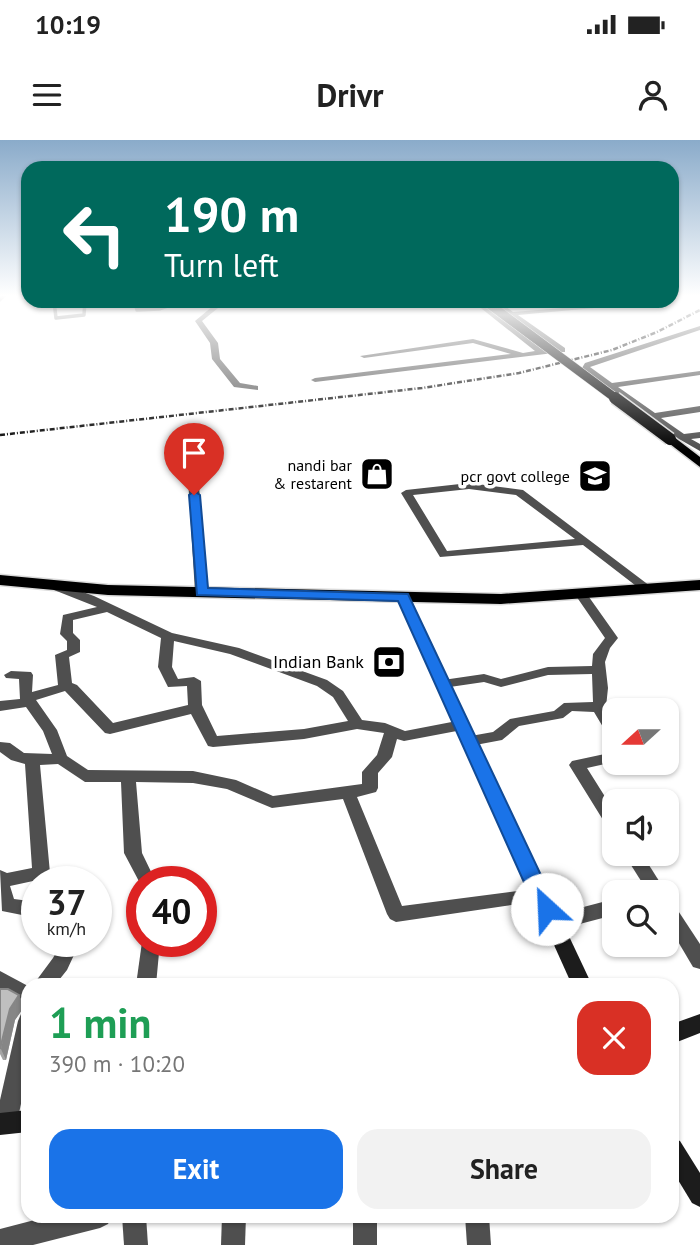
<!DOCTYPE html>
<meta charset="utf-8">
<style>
:root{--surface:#fff;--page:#f2f2f2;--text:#222;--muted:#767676;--accent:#1a73e8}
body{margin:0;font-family:"PT Sans",sans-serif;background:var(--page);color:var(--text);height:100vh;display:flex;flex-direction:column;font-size:26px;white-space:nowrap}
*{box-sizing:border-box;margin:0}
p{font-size:23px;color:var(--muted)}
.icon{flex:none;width:38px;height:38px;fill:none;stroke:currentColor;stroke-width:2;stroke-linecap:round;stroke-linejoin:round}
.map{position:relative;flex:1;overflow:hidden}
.panel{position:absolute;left:21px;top:838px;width:658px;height:245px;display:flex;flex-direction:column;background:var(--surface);border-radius:21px;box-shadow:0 2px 5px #0004}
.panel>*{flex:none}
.guide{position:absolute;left:21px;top:21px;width:658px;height:147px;border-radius:21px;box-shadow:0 2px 5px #0004;background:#00695c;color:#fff;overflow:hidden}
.needle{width:46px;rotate:249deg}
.fabs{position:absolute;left:602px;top:558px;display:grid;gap:14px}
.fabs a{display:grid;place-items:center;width:77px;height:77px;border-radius:14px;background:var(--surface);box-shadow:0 2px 5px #0004;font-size:35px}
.speed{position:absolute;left:21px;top:726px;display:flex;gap:14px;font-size:35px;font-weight:700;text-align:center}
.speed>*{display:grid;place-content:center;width:91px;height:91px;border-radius:50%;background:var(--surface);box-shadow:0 2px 5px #0004;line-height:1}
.speed small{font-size:18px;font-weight:400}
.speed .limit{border:10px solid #d22;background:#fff;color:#111}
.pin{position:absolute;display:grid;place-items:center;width:60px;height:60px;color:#fff;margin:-72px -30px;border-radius:50% 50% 50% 0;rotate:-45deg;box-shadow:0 0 7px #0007}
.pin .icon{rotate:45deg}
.me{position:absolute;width:77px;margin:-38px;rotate:335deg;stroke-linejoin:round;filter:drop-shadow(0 0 5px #0008)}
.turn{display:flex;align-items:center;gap:24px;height:147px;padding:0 28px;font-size:32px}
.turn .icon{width:91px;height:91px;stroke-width:2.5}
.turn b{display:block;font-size:49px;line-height:60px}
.round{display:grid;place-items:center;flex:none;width:74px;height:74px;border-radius:21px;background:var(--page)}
.headline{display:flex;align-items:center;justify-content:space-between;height:119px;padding:0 28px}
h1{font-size:42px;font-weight:700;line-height:52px;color:#1e9e55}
.cta{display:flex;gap:14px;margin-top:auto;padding:14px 28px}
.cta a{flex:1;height:80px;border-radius:21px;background:var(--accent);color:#fff;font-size:28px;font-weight:700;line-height:80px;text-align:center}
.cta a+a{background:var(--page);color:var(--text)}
.status{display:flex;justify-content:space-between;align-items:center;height:49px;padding:0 35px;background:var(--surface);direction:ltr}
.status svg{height:19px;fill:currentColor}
header{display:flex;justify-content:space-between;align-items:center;height:91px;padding:0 28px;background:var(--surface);font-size:32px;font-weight:700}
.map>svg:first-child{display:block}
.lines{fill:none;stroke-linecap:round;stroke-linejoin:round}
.primary-casing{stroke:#dbdbdb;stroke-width:3}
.highway-casing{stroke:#dbdbdb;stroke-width:3}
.lane{stroke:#4f4f4f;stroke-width:3.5}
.street{fill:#4f4f4f;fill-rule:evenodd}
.secondary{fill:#1c1c1c;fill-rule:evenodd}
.primary{fill:#000;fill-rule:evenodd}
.highway{fill:#000;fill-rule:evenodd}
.rail{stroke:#000;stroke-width:2.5;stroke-dasharray:5 2 1 2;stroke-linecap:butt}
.primary-bridge-far1-casing{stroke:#dbdbdb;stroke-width:10;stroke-linecap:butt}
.primary-bridge-casing{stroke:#dbdbdb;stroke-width:15;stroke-linecap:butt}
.primary-bridge-far1{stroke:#000;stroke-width:9}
.primary-bridge{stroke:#000;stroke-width:12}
.wall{fill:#a4a4a4}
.shaded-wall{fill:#868686}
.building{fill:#bfbfbf;stroke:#868686;stroke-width:2}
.route{fill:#1a73e8;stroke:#114b97;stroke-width:2}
.labels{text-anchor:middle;stroke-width:7;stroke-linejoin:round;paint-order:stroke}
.far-poi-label{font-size:16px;fill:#000;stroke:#fff;text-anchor:end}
.poi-label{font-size:18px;fill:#000;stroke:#fff;text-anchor:end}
</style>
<div class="status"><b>10:19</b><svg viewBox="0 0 49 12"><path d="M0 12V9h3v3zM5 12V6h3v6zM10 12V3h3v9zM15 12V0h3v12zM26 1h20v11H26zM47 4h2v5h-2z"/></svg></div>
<header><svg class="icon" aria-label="menu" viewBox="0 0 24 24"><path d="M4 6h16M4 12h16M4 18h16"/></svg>Drivr<svg class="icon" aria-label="person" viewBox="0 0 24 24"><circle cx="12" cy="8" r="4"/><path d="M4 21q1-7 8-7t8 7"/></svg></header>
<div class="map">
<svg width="700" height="1105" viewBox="0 0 700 1105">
<rect width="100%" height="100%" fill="#fff"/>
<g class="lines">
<defs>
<polygon id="primary" points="666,297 674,297 700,317 700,327 666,301"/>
<polygon id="highway" points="0,435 108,445 501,454 700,440 700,450 501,464 108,455 0,445"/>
</defs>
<use href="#primary" class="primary-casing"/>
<use href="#highway" class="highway-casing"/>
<g class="lane">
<polyline points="54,161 56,178 84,175 85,161"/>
<polyline points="135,161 137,170 159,169 170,165 168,161"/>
</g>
<g class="street">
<polygon points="0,156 6,156 0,162"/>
<polygon points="215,161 221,161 218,168 202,181 218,203 220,219 240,243 258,246 258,250 234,247 212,219 210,203 195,181 213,166"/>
<polygon points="472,161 479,161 543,210 555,209 491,161 498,161 513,172 613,164 616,166 518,175 565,208 565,212 562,212 315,242 311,240 315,238 511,214 473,203 364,218 360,216 473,199 523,213 535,211"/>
<polygon points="700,186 700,190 590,227 612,243 700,231 700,235 618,247 655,273 700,266 700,272 661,278 684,294 700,292 700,298 691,299 700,304 700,311 679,299 582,228 585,223"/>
<polygon points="191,303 196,306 207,452 201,456 195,452 186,306"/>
<path d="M469,343L523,350L654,449L648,453L644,452L583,405L440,417L401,353L406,350ZM469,349L516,355L575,399L447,411L413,355Z"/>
<path d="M58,443L94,456L172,493L239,508L327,540L343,551L362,580L385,583L405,591L462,580L467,582L469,585L462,590L404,601L397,599L392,617L378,633V648L376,652L357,657L402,766L540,748L546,750L549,755L546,760L396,782L390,779L387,774L343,659L272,668L227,649L193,643L136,642L142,713L156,742H142V747L124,713L121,642H85L58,624L40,625L50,733L47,738L10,746L14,759L37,762V778L2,771L0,730L7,733L32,728L25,624L11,620L0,612V602L10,603L24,613L52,614L43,591L26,567L0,571V561L20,559L19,539L6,538L4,535L11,531L31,532L33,535L32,552L58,545L55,515L67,510V501L60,494L63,475L97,467L54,450L52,447ZM107,472L161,498L158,527L168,547L187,546L188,565L113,583L77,545L72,543L69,517L80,512V500L73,493V480ZM174,501L230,514L317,546L333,557L348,581L304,589L217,596L202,565L201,541L194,537L178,539L172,527ZM65,551L105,593L110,594L191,574L208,606L213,607L304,599L357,589L384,593L377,615L362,632V644L273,656L236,640L193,631L88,630L67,616L57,590L36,560Z"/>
<polygon points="580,449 584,450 618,498 610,508 605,522 608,548 606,567 614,581 614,598 609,597 594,572 572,571 563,578 519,586 502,600 470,606 465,605 463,601 465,597 493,592 510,579 554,571 564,563 593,562 592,534 548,535 501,547 484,542 443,548 436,544 443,540 484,534 501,539 548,527 592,526 593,514 605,498 574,453"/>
<polygon points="614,612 614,622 587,628 614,671 614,690 608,688 569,625 572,621"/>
<polygon points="624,714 642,714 666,752 648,752"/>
<polygon points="614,759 614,775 553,791 546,789 544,783 546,777 553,775"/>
<polygon points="667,761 673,763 700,804 700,829 693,827 667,783"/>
<polygon points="62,802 80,802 67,830 55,845 33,845 53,818"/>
<polygon points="142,802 160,802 156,845 136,845"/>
<polygon points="0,831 28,846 28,866 0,850"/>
<polygon points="28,872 28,930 17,983 14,991 6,994 0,992 0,960 18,881 21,874"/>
<polygon points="50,1076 112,1076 108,1084 100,1088 33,1105 0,1105 0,1089"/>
<polygon points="122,1076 146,1076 148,1105 124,1105"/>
<polygon points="222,1076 246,1076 245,1105 221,1105"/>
<rect x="353" y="1076" width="24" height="29"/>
<polygon points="465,1076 489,1076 491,1105 467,1105"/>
</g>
<g class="secondary">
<polygon points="403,453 409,457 592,845 572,845 397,457"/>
<polygon points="700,874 700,893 672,904 672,884"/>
<polygon points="28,970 28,992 0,995 0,973"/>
<polygon points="672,998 680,1001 700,1033 700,1067 692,1063 672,1030"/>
</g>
<use href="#primary" class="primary"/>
<use href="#highway" class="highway"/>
<polyline class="rail" points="0,295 422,248 519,233 612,210 657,192 700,170"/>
<defs>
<polyline id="primary-bridge-far1" points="485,161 618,260"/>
<polyline id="primary-bridge" points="615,258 670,299"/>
</defs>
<use href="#primary-bridge-far1" class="primary-bridge-far1-casing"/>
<use href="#primary-bridge" class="primary-bridge-casing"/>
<use href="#primary-bridge-far1" class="primary-bridge-far1"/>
<use href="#primary-bridge" class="primary-bridge"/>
</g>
<polygon class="wall" points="0,849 19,855 24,867 15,880 6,920 3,920 0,914"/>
<polygon class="shaded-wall" points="19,855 24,867 15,880 6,920 1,909 10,869"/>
<polygon class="building" points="0,849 8,849 19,855 10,869 0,909"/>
<linearGradient id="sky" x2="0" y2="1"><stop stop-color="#8aabca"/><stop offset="0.5" stop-color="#fff"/><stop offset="1" stop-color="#fff" stop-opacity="0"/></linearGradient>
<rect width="700" height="311" fill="url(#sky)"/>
<polygon class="route" points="194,351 200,355 208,448 408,454 557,769 554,775 547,777 539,775 536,769 398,461 197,455 189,355"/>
<defs>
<symbol id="shop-square" viewBox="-11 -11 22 22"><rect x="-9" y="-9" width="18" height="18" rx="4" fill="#000" stroke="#fff"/><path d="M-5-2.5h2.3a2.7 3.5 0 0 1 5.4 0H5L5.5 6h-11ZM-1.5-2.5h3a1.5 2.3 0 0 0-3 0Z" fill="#fff"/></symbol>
<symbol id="university-square" viewBox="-11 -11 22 22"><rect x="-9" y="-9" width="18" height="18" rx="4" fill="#000" stroke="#fff"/><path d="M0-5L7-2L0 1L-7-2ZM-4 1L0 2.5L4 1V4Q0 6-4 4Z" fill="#fff"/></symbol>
<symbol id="bank-square" viewBox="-11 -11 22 22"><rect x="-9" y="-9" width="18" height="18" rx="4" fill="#000" stroke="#fff"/><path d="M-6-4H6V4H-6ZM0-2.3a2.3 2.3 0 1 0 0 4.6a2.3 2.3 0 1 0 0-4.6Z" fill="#fff"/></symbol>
</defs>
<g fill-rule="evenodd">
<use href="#shop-square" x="358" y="315" width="38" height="38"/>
<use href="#university-square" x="576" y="317" width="38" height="38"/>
<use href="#bank-square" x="370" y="503" width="38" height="38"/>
</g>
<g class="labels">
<g class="far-poi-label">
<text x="352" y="331">nandi bar<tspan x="352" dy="18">&amp; restarent</tspan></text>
<text x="570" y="342">pcr govt college</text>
</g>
<g class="poi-label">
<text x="364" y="528">Indian Bank</text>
</g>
</g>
</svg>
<div class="fabs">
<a><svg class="needle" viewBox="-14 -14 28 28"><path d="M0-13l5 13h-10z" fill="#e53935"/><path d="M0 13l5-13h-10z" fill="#767676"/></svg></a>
<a><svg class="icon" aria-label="sound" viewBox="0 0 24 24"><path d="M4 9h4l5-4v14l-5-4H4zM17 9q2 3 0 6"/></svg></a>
<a><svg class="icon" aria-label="search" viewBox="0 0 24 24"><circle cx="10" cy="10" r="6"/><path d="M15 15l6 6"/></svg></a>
</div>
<div class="speed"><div>37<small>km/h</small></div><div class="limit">40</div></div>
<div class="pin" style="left:194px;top:355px;background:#d93025"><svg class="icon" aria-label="arrive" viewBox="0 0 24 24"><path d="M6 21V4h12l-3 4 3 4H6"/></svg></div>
<svg class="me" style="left:547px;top:769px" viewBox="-20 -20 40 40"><circle r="19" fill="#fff"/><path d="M0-13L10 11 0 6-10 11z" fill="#1a73e8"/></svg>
<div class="guide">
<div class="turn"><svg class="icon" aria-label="left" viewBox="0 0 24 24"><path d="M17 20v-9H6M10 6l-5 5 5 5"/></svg><div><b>190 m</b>Turn left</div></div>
</div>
<section class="panel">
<div class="headline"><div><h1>1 min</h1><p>390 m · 10:20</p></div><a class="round" style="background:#d93025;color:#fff"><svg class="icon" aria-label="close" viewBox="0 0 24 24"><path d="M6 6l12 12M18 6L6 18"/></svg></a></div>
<div class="cta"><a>Exit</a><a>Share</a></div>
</section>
</div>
